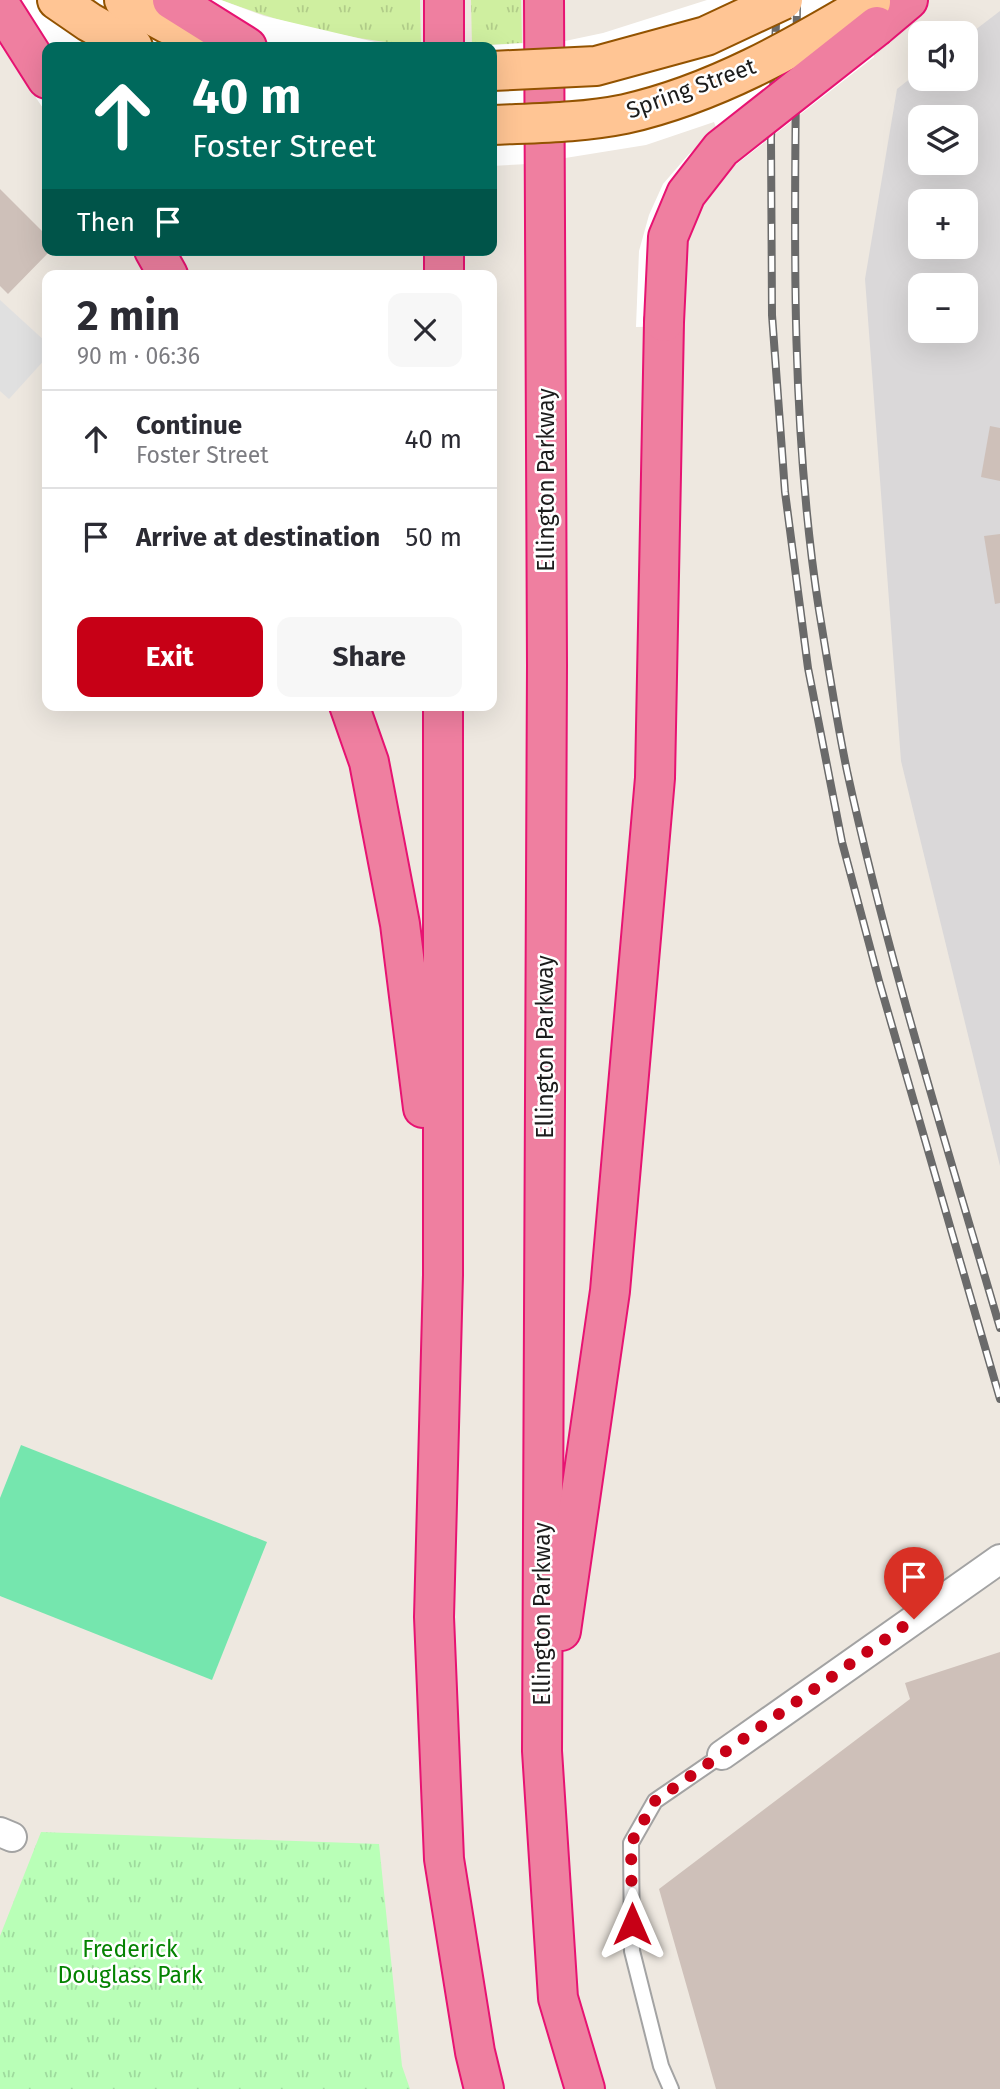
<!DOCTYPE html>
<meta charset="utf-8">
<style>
:root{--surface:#fff;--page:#f7f7f7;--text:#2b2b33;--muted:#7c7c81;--line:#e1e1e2;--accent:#c70016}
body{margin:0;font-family:"Fira Sans",sans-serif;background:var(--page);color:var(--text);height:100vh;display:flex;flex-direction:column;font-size:26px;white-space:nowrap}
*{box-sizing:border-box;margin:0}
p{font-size:23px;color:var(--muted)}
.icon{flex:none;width:38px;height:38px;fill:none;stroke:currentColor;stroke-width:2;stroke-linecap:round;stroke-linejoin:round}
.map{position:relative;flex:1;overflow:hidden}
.details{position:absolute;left:42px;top:270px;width:455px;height:441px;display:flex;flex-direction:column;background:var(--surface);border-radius:14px;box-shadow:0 7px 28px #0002}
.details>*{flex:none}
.guide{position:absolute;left:42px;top:42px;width:455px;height:214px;border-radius:14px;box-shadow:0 7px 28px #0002;background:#00695c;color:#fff;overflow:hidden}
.buttons{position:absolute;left:908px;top:21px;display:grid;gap:14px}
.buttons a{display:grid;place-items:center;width:70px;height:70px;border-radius:14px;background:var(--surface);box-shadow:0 7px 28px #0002;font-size:35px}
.pin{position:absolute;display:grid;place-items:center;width:60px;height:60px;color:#fff;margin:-72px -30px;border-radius:50% 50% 50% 0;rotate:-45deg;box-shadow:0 0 7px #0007}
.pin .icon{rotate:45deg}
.me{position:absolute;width:77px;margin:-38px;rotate:0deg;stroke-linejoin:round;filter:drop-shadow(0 0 5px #0008)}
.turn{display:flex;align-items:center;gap:24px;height:147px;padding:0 35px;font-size:32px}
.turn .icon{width:91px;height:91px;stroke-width:2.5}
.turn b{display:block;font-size:49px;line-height:60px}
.then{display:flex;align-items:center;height:66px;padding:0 35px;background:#0003;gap:14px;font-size:26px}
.round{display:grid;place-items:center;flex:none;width:74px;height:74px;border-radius:14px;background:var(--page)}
.overview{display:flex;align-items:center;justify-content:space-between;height:119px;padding:0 35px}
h1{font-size:42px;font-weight:700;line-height:52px}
.button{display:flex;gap:14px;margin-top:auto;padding:14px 35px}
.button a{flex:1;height:80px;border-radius:14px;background:var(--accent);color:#fff;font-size:28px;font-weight:700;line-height:80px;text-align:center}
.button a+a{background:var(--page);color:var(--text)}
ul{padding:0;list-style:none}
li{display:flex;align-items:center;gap:21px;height:98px;padding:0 35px;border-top:2px solid var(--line)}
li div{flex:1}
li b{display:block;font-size:26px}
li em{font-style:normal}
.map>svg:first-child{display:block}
.residential{fill:#dad8d9;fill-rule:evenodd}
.grass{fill:url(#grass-tufts)}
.park{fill:url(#park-tufts)}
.pitch{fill:#75e6ae}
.parking{fill:#e0e0e0}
.pier{fill:#fff}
.building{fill:#cec0b9}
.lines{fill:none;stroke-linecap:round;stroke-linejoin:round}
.service-casing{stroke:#a3a3a3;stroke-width:18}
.minor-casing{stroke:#a3a3a3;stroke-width:32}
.primary-casing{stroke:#935300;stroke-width:42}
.motorway-casing{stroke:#e71372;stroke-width:42}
.service{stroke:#fff;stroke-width:14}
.minor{stroke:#fff;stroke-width:28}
.primary{stroke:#ffc594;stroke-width:38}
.motorway{stroke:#ef7fa0;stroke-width:38}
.rail-casing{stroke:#6a6a6a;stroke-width:8}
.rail{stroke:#fff;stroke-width:5;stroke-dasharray:16;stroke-linecap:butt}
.primary-bridge-casing{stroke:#935300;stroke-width:42;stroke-linecap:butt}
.motorway-bridge-casing{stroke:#e71372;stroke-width:42;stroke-linecap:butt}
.primary-bridge{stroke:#ffc594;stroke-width:38}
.motorway-bridge{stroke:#ef7fa0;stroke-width:38}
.route{stroke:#c70016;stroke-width:12;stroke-dasharray:0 21.6}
.labels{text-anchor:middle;stroke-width:5;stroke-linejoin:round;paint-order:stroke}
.street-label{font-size:23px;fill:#1c1c1c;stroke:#fff}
.park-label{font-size:23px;fill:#048301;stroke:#fff}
</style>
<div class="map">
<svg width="1000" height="2089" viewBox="0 0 1000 2089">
<defs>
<pattern id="grass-tufts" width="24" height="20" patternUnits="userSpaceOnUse" patternTransform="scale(1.75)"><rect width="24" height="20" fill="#cfefa0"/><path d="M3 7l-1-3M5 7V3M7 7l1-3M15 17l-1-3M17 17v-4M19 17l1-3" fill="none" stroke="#b1cc89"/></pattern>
<pattern id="park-tufts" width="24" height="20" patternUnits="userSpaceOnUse" patternTransform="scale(1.75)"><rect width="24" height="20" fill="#b9ffb7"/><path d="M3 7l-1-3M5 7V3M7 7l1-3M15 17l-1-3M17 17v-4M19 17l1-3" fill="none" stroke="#9eda9d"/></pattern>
</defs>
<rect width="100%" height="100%" fill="#eee8e0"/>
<path class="residential" d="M1000,11V1166L901,761L865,279L897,89L920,71V79H966V37ZM920,117H966V163H920ZM920,201H966V247H920ZM920,285H966V331H920Z"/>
<g class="grass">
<path d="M221,0H420L421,45C352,41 285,24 221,0Z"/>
<polygon points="471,0 521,0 522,43 472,46"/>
</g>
<polygon class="park" points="41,1832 379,1844 402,2066 410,2089 0,2089 0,1936"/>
<polygon class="pitch" points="21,1445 267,1542 212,1680 0,1596 0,1498"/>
<polygon class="parking" points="0,300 47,343 47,357 9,399 0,391"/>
<polygon class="pier" points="0,0 221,0 264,16 379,43 471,46 565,41 603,33 707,0 871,0 874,57 729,170 685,226 677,326 636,327 639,251 649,215 663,184 689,154 717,130 714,122 646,145 528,164 492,166 492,47 47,47 47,114 0,45"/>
<g class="building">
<polygon points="0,189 47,236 47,250 51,250 8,294 0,286"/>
<polygon points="990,426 1000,428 1000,481 981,477"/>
<polygon points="1000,534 1000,603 995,604 984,536"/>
<polygon points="1000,1652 1000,2089 716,2089 659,1889 910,1699 905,1683"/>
</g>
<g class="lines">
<defs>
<polyline id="service" points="671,2089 661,2066 632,1951 631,1843 655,1801 722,1755"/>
<g id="minor">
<polyline points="722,1755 1000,1559"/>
<polyline points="0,1832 12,1837"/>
</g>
<g id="primary">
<polyline points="57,0 89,22 133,47"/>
<polyline points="124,0 168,24 229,43"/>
</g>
<g id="motorway">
<polyline points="172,0 247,47"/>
<polyline points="544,0 547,665 542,1751 558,1998 585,2089"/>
<polyline points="0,5 47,79"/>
<polyline points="877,26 908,0"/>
<polyline points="444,47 444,0"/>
<polyline points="154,250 168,275"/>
<polyline points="444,275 444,250"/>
<polyline points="349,705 369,762 400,924 423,1108"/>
<polyline points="443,705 443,1275 434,1617 444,1859 475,2052 484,2089"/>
<polyline points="561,1631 610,1291 655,778 664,322"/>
</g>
</defs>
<use href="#service" class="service-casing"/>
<use href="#minor" class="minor-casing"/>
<use href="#primary" class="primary-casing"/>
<use href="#motorway" class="motorway-casing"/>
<use href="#service" class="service"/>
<use href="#minor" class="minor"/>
<use href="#primary" class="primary"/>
<use href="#motorway" class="motorway"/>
<defs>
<g id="rail">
<polyline points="777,0 771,138 772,315 785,492 808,668 842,842 879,981 1000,1399"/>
<path d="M797,0C795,203 788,409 819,610C828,664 836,718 847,771C888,959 946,1143 1000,1328"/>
</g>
</defs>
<use href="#rail" class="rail-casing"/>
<use href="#rail" class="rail"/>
<defs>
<g id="primary-bridge">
<polyline points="492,71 596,66 706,36 783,0"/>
<path d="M492,125C536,123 581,123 625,114C714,94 794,48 871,2"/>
</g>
<polyline id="motorway-bridge" points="664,322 668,237 686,194 721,149 877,26"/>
</defs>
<use href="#primary-bridge" class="primary-bridge-casing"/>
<use href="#motorway-bridge" class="motorway-bridge-casing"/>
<use href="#primary-bridge" class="primary-bridge"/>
<use href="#motorway-bridge" class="motorway-bridge"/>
</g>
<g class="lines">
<polyline class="route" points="632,1924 631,1843 655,1801 914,1619"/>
</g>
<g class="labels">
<g class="street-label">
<text transform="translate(691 88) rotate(-20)" y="8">Spring Street</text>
<text transform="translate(546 480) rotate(-90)" y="8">Ellington Parkway</text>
<text transform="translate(545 1047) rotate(-90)" y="8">Ellington Parkway</text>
<text transform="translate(542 1614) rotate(-90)" y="8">Ellington Parkway</text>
</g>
<g class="park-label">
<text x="130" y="1957">Frederick<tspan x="130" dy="26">Douglass Park</tspan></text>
</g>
</g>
</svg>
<div class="buttons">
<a><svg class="icon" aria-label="sound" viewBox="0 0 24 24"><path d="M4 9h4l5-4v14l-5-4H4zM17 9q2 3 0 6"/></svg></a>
<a><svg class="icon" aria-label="layers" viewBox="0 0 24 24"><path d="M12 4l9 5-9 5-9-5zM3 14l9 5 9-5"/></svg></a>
<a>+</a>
<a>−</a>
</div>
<div class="pin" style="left:914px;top:1619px;background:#d93025"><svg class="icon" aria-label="arrive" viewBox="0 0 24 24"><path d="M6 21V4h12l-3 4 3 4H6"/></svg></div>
<svg class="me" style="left:632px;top:1924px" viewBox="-20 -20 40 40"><path d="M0-17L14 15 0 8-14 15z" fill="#c70016" stroke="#fff" stroke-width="4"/></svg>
<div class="guide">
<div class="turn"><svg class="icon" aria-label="ahead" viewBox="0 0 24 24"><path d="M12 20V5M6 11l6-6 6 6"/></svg><div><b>40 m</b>Foster Street</div></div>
<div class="then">Then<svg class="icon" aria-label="arrive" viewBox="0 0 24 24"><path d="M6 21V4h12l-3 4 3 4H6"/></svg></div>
</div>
<section class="details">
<div class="overview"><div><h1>2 min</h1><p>90 m · 06:36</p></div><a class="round"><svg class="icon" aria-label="close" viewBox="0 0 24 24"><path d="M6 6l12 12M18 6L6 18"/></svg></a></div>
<ul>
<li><svg class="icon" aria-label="ahead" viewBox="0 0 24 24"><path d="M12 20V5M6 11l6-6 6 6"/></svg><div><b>Continue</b><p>Foster Street</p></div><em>40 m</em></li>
<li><svg class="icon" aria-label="arrive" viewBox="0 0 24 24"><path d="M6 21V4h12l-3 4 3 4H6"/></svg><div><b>Arrive at destination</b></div><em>50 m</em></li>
</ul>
<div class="button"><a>Exit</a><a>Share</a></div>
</section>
</div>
